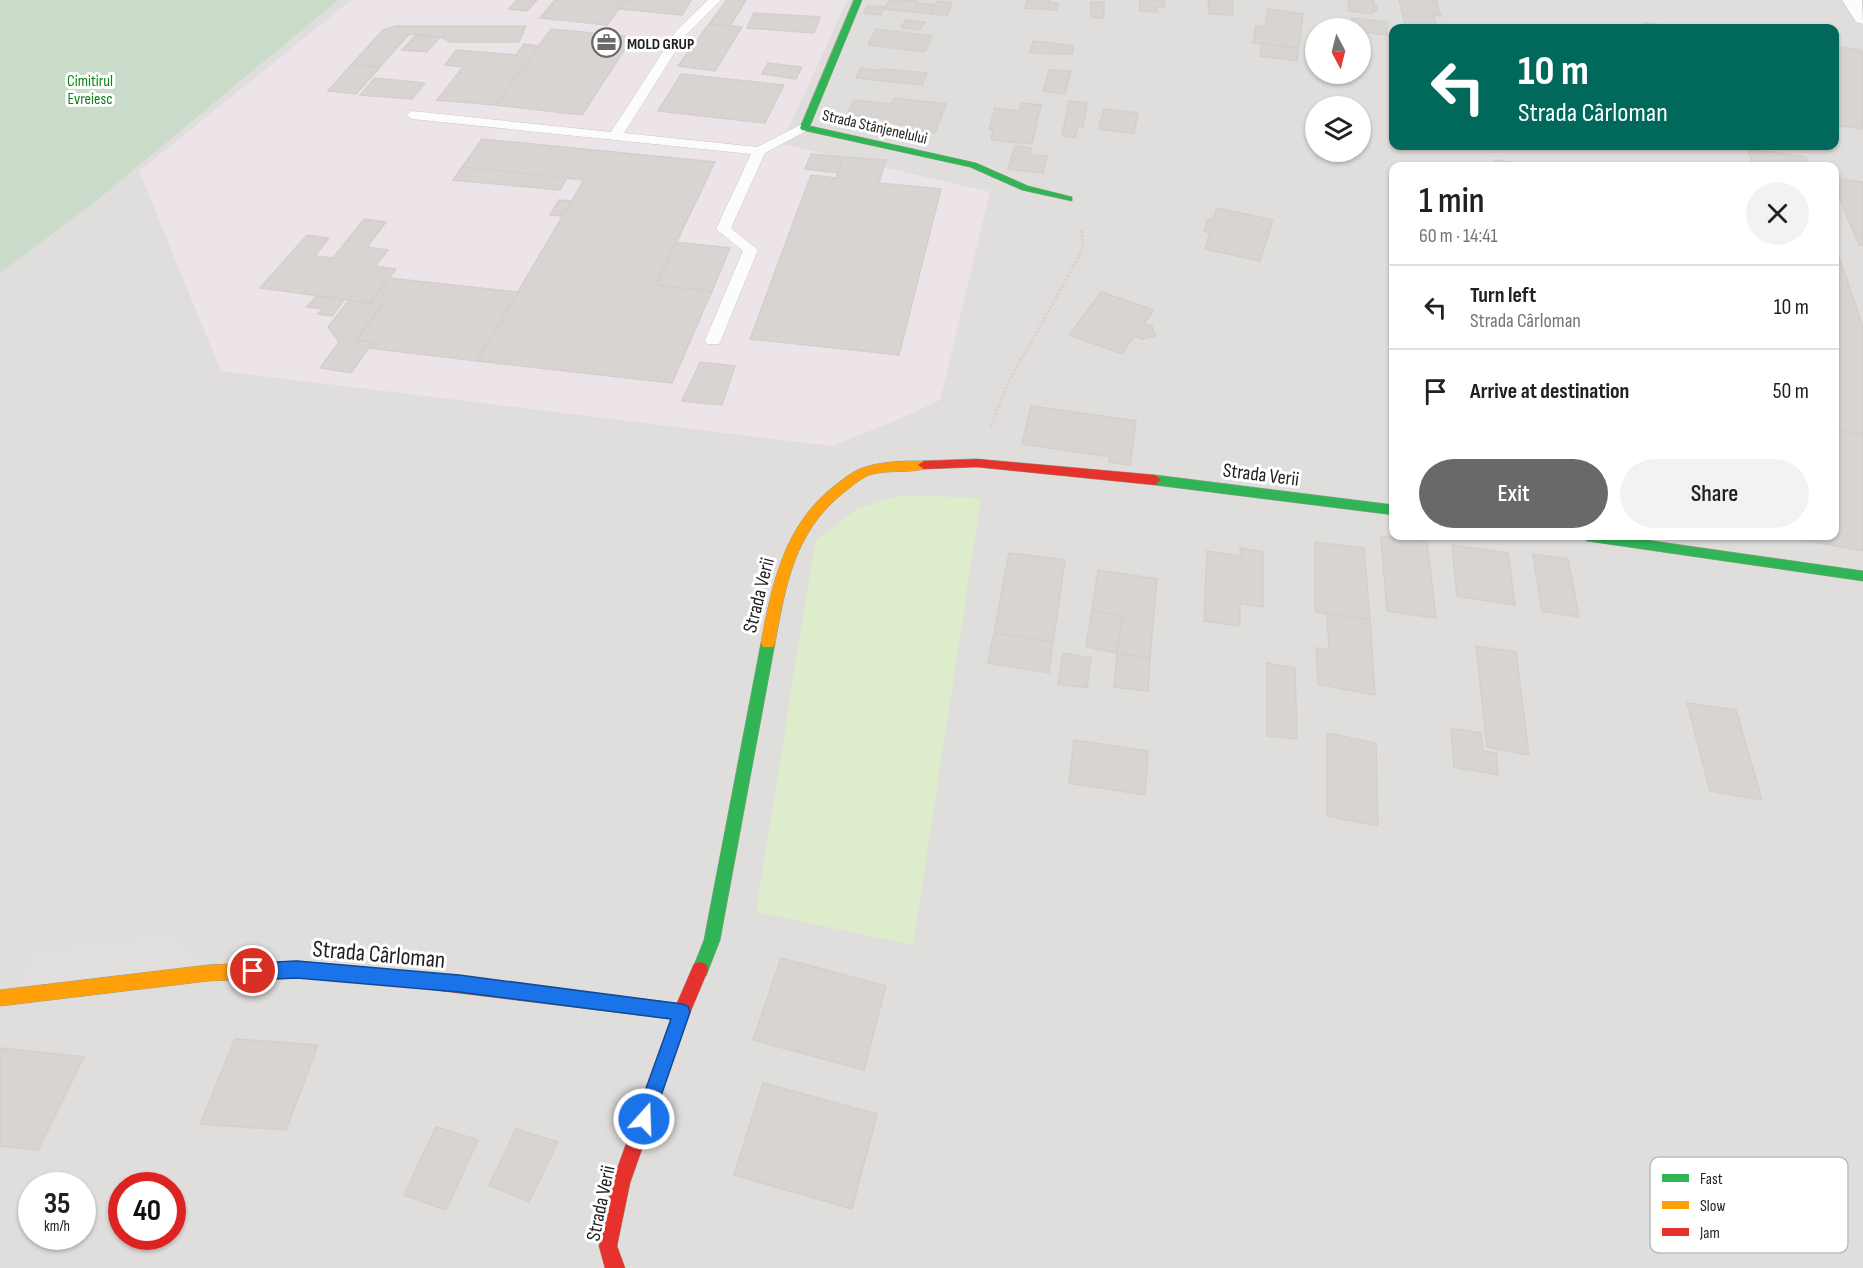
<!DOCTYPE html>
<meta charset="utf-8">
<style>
:root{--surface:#fff;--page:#f2f2f2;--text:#202124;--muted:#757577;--line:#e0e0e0;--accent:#6a6968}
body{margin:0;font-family:"Sofia Sans Condensed",sans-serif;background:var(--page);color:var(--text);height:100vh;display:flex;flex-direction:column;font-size:22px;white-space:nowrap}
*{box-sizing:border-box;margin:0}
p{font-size:20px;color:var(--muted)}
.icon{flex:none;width:33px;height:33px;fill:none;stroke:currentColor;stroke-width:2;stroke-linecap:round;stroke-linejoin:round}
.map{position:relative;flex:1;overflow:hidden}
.panel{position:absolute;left:1389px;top:162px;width:450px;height:378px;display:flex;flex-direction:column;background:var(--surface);border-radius:12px;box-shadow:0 2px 4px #0004}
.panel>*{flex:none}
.guide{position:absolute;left:1389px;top:24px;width:450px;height:126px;border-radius:12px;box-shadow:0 2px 4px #0004;background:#00695c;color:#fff;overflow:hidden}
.needle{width:39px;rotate:173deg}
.tools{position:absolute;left:1305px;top:18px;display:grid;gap:12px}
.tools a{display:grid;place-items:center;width:66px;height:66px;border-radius:50%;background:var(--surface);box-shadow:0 2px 4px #0004;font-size:30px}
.speed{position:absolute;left:18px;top:1172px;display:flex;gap:12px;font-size:30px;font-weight:700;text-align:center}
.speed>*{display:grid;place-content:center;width:78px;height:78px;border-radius:50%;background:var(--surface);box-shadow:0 2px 4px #0004;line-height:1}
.speed small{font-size:15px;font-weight:400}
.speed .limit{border:9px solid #d22;background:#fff;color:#111}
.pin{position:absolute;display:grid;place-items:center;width:51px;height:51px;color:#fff;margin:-26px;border:3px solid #fff;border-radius:50%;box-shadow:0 2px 6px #0007}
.me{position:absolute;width:66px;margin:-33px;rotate:20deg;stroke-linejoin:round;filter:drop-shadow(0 0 4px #0008)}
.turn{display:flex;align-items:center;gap:21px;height:126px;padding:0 30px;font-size:27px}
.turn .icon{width:78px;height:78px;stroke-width:2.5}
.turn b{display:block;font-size:42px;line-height:51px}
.round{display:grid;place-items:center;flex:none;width:63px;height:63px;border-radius:32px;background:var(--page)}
.summary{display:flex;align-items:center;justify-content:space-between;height:102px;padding:0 30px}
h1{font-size:36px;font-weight:600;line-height:45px}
.primary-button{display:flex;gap:12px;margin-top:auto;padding:12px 30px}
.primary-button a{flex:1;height:69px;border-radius:36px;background:var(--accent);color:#fff;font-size:24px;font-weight:600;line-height:69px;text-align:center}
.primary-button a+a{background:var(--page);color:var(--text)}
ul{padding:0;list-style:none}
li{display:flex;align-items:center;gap:18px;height:84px;padding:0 30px;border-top:2px solid var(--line)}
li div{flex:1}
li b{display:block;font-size:22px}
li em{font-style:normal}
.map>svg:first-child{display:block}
.residential{fill:#dfdedc;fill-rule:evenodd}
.industrial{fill:#ede4e9}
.grass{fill:#ddeccb}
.cemetery{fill:#cadbca}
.parking{fill:#e0dfde}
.building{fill:#d7d4d2;stroke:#d3d0cc;stroke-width:1.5}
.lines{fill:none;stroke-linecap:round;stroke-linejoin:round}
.lane-casing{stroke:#c9c8c7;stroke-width:1}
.street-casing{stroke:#c9c8c7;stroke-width:1}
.fast-casing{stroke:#999a82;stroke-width:1}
.slow-casing{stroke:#999a82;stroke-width:1}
.jam-casing{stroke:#999a82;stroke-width:1}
.path{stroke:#dccecd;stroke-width:3;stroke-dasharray:2 2;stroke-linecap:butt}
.lane{fill:#fdfcfc;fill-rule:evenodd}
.street{fill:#fdfcfc;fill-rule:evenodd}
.fast{fill:#30b455;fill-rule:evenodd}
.slow{fill:#ff9f0a;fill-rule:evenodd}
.jam{fill:#e5322d;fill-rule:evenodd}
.route{fill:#1a73e8;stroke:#114b97;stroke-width:1.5}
.labels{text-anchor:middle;stroke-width:6;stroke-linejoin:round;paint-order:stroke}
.far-poi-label{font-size:16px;font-weight:bold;fill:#222;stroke:#fff;text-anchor:start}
.far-park-label{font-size:16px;fill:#0c8416;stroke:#fff}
.far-street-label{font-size:16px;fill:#222;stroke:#fff}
.street-label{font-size:20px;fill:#222;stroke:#fff}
.near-street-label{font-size:24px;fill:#222;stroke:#fff}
.key{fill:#fff;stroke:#bdbdbd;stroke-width:1.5}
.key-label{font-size:16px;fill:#222}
</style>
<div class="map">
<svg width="1863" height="1268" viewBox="0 0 1863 1268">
<rect width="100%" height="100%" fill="#f0eeeb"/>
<path class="residential" d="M0,0H352L140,171L989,192L781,144L847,0H1863V1268H0ZM1316,28H1360V74H1316ZM1394,28H1834V146H1394ZM1316,106H1360V152H1316ZM1394,166H1834V536H1394ZM32,1185H82V1236H32ZM122,1185H172V1236H122Z"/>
<polygon class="industrial" points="352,0 847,0 781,144 990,192 940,400 895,421 832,446 221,371 139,171"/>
<polygon class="grass" points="900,495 981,498 913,945 756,912 815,541 857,509"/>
<polygon class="cemetery" points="0,0 338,0 91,205 0,273"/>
<polygon class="parking" points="171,936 208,973 17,996 32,953"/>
<g class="building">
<polygon points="517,0 537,0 527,11 509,9"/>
<polygon points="555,0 625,0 607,25 540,18"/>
<polygon points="625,0 691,0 682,15 618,9"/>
<polygon points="727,0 746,0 730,26 709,24"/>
<polygon points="889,0 918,1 917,3 935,5 931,14 885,9"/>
<polygon points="1027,0 1050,0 1049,3 1058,3 1057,10 1025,8"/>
<polygon points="1140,0 1164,0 1165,7 1157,7 1157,12 1140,11"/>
<polygon points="1208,0 1232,0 1233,15 1209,14"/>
<polygon points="1348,0 1374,0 1374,6 1377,6 1376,11 1373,11 1373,14 1349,11"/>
<polygon points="1399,0 1436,0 1441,16 1433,15 1437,28 1406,28"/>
<polygon points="937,1 952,3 947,16 931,14"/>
<polygon points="1091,2 1104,2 1104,18 1091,17"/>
<polygon points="867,6 884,7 881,15 864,13"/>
<polygon points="1268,9 1303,14 1299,48 1253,43 1256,26 1265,27"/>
<polygon points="754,13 820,17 814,33 747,28"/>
<polygon points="1352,18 1387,22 1387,35 1360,32 1360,28 1352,28"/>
<polygon points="906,20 925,22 920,30 901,27"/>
<polygon points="1644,23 1689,28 1645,28"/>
<polygon points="709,24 742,27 715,71 678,66"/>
<polygon points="396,26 526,26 519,42 451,42 440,37 409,34 380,67 352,64 383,30"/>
<polygon points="551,29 633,37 582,115 495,105"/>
<polygon points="876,29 932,36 925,52 868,45"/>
<polygon points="416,35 440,37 427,52 402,50"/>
<polygon points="1033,41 1074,46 1072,54 1030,53"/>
<polygon points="524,44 539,46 495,105 437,100 463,67 445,65 456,50 516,55"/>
<polygon points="1262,44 1299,48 1297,61 1260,56"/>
<polygon points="1834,46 1861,50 1863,55 1863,129 1834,125"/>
<polygon points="768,63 802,67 796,79 762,74"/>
<polygon points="352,64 380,67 356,94 328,91"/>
<polygon points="861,68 881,71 882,69 927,73 922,85 856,78"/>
<polygon points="1049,70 1071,71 1065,94 1043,91"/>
<polygon points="681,74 784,85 765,123 658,111"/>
<polygon points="375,78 425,83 412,99 360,95"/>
<polygon points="894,98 946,104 935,133 905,130 907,125 883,122 884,118 847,114 854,100 891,104"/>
<polygon points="1069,101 1087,103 1083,127 1078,126 1075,138 1062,136"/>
<polygon points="1021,103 1041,105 1032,144 991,140 993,130 989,129 995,108 1019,111"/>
<polygon points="1104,109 1138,113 1134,134 1099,129"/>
<polygon points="482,139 715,162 656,285 712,291 672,383 477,361 584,180 462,167"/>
<polygon points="1015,146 1032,148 1030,155 1047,156 1043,173 1008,169"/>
<polygon points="1748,149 1806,157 1809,166 1753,166"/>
<polygon points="811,154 843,157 838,173 805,169"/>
<polygon points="843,157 886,160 879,183 941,189 899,355 750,339 811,175 836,178"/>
<polygon points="1495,160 1538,166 1495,166"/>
<polygon points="462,167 567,178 560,190 453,180"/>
<polygon points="1834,178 1863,182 1863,246 1859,245 1834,184"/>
<polygon points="559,200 571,201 563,216 550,215"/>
<polygon points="1217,208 1273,220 1260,261 1205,249 1210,233 1204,231 1208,219 1213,220"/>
<polygon points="364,219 386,222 367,247 388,250 375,266 396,269 370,303 260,288 307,235 329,238 315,256 333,258"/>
<polygon points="676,242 730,248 712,291 656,285"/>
<polygon points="1834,242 1863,327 1863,434 1840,430 1834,412"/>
<polygon points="389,278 518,292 477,361 368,348 373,342 356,340 382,305 370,303"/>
<polygon points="1101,292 1154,310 1144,323 1152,326 1155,336 1142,339 1134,336 1122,354 1069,335"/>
<polygon points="316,296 344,300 332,316 318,314 323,309 307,307"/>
<polygon points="349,300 382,305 356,340 373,342 351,373 320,368 339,342 328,327"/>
<polygon points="700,362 735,366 722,405 682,401"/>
<polygon points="1031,406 1136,421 1130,465 1109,462 1110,457 1022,444"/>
<polygon points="1834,429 1863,434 1863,551 1782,536 1834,536"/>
<polygon points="1381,536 1427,542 1436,618 1387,611"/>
<polygon points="1315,542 1364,548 1370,620 1315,612"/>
<polygon points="1452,545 1508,553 1515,605 1457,596"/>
<polygon points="1240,548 1263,552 1263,607 1240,604 1240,626 1204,621 1207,551 1241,556"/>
<polygon points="1009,553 1065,560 1053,642 994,633"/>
<polygon points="1533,554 1568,559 1579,617 1542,611"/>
<polygon points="1098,570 1157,579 1150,658 1117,653 1122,616 1092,610"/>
<polygon points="1092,610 1122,616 1117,653 1086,647"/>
<polygon points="1327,613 1370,620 1375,695 1318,684 1316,648 1329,650"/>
<polygon points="994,633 1053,642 1049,673 988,663"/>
<polygon points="1476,646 1516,652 1529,755 1487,747"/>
<polygon points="1063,653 1091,658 1087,688 1058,684"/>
<polygon points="1117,653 1150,658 1148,691 1114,687"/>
<polygon points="1267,663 1295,668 1297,739 1267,736"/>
<polygon points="1687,703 1736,710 1762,800 1710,791"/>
<polygon points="1451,728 1481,733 1483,751 1496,753 1498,775 1454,767"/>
<polygon points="1327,733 1376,743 1378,826 1327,816"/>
<polygon points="1074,740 1148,751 1145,795 1069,783"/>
<polygon points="781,958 886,986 864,1070 753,1040"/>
<polygon points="235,1039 318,1045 286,1130 200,1124"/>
<polygon points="0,1048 84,1057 38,1150 0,1146"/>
<polygon points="763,1083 877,1114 852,1209 734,1175"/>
<polygon points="436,1127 478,1140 446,1210 404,1195"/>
<polygon points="516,1129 558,1142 529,1202 489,1185"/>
</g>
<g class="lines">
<defs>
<polygon id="lane" points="708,0 721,0 686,35 624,133 757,147 800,125 810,125 812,128 765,153 731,228 758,250 721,340 719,344 707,344 705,340 743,251 716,229 751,154 412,119 406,115 412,111 611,132 677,30"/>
<polygon id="street" points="1842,0 1862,0 1863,24 1856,22"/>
<g id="fast">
<polygon points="854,0 862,0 810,126 976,163 1028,186 1072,197 1072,201 1022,190 970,167 802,130 800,128"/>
<polygon points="1155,475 1394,505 1394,515 1155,485 1149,480"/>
<polygon points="1581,536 1618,536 1863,571 1863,581 1587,541"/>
<polygon points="768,637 773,639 775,643 720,940 706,976 700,978 694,976 692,970 704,940 761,643 763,639"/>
</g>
<g id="slow">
<path d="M924,461L930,465L928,468C909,474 888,469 869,475C860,479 851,487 843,493C794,533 786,584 775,643L773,647H763L761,643C772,584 784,526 833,487C841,481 850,473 860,469C880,461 903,461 924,461Z"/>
<polygon points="297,961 409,971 415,973 417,979 415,985 409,987 297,977 208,981 0,1006 0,990 208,965"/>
</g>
<g id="jam">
<polygon points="977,459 1155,475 1161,480 1155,485 977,467 924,469 918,465 924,461"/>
<polygon points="700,962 706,964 708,970 690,1013 630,1183 617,1246 625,1268 605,1268 599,1246 612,1183 671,1019 409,987 403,985 401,979 403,973 409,971 677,1003 694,964"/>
</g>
</defs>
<use href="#lane" class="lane-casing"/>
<use href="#street" class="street-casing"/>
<use href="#fast" class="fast-casing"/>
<use href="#slow" class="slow-casing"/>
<use href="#jam" class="jam-casing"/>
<polyline class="path" points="991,426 1008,383 1081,253 1083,243 1081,229"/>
<use href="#lane" class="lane"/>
<use href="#street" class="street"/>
<use href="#fast" class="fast"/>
<use href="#slow" class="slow"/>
<use href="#jam" class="jam"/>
</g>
<polygon class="route" points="297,961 459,975 682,1004 688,1006 690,1012 653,1119 650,1125 644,1128 637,1125 635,1119 671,1019 459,992 297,978 253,980 247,977 244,971 247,965 253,963"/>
<defs>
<symbol id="office-ring" viewBox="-11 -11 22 22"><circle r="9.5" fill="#fff" stroke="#6a6968" stroke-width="1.5"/><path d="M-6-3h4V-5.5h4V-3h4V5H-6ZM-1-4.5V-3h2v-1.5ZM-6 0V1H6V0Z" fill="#6a6968"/></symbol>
</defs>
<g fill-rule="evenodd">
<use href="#office-ring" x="590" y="26" width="33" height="33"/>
</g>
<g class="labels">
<g class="far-poi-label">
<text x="627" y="49">MOLD GRUP</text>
</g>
<g class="far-park-label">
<text x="90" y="86">Cimitirul<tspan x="90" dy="18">Evreiesc</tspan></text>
</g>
<g class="far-street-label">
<text transform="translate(875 126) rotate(13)" y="6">Strada Stânjenelului</text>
</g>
<g class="street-label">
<text transform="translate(1261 474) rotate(7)" y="7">Strada Verii</text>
<text transform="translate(758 595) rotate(-76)" y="7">Strada Verii</text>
<text transform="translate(600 1203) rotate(-78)" y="7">Strada Verii</text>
</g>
<g class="near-street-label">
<text transform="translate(379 954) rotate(5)" y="8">Strada Cârloman</text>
</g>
</g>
<rect x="1650" y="1157" width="198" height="96" rx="9" class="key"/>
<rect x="1662" y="1174" width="27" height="8" fill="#30b455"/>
<rect x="1662" y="1201" width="27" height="8" fill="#ff9f0a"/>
<rect x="1662" y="1228" width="27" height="8" fill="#e5322d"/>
<g class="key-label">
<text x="1700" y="1184">Fast</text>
<text x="1700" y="1211">Slow</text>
<text x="1700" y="1238">Jam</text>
</g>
</svg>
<div class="tools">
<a><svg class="needle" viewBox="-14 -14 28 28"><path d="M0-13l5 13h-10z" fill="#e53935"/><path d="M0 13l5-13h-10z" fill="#757577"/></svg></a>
<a><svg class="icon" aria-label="layers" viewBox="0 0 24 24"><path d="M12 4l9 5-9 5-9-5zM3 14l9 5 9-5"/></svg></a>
</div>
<div class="speed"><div>35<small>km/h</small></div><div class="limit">40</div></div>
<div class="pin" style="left:253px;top:971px;background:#d93025"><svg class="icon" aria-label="arrive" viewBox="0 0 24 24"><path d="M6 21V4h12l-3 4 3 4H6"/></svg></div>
<svg class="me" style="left:644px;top:1119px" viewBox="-20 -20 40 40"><circle r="17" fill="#1a73e8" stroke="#fff" stroke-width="3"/><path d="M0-11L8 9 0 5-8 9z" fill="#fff"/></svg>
<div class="guide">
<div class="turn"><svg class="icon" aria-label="left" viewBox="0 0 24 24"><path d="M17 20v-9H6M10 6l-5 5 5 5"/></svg><div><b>10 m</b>Strada Cârloman</div></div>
</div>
<section class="panel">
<div class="summary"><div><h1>1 min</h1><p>60 m · 14:41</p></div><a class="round"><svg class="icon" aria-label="close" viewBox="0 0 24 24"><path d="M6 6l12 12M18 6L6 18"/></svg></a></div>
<ul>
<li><svg class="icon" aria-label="left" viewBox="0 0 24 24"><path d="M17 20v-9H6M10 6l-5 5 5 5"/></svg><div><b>Turn left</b><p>Strada Cârloman</p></div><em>10 m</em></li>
<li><svg class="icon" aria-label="arrive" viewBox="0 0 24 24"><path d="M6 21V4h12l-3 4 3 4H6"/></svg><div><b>Arrive at destination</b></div><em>50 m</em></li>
</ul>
<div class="primary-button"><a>Exit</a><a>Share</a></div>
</section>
</div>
